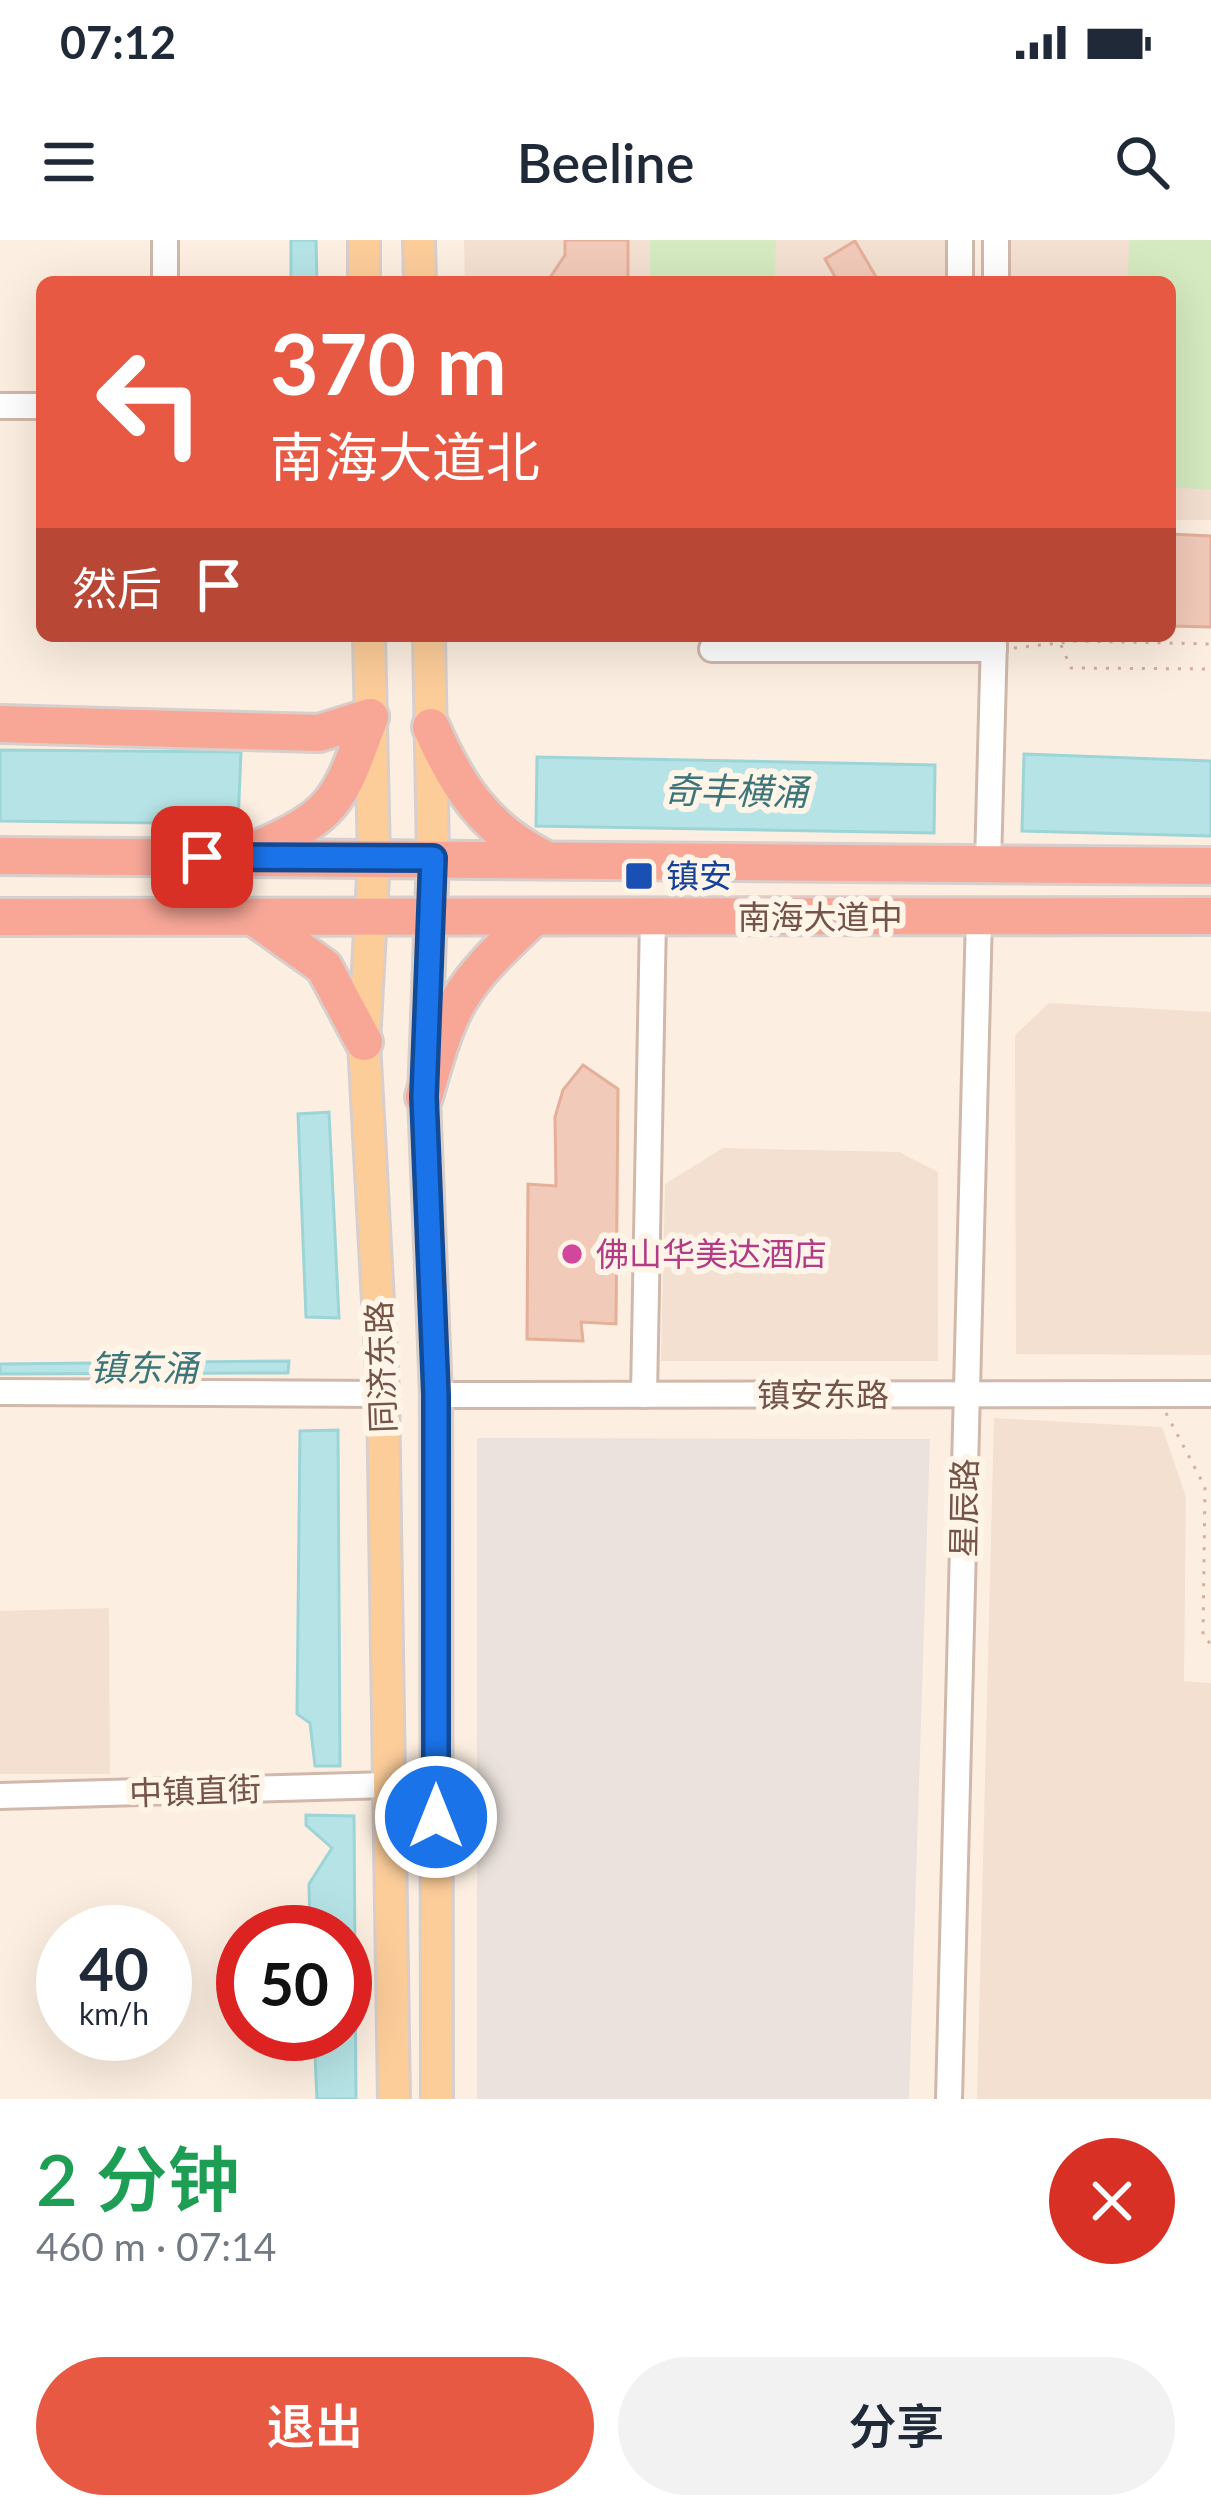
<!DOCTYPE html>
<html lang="zh">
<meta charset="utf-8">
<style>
:root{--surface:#fff;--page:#f2f2f3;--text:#1f2937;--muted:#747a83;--accent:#e85944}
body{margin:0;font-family:Lato,"Noto Sans SC",sans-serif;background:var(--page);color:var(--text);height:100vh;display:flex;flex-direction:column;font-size:45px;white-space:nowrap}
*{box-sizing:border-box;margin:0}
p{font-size:39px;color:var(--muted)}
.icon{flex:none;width:66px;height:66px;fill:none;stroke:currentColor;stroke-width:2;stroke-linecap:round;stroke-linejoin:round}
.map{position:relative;height:1859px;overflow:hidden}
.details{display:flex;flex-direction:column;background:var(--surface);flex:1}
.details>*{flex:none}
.top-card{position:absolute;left:36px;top:36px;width:1140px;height:366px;border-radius:18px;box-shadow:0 12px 48px #0002;background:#e85944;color:#fff;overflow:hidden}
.speed{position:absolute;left:36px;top:1665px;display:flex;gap:24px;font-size:60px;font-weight:700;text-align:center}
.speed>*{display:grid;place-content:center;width:156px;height:156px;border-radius:50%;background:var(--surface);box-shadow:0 12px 48px #0002;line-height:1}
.speed small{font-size:30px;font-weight:400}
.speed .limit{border:18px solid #d22;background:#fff;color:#111}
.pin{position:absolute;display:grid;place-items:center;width:102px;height:102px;color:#fff;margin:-51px;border-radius:24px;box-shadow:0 6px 18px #0006}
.me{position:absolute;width:132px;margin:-66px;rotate:0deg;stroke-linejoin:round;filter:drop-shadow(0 0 9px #0008)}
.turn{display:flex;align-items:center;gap:42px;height:252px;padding:0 36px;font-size:54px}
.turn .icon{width:156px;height:156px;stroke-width:2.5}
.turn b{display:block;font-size:84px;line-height:102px}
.then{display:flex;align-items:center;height:114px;padding:0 36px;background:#0003;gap:24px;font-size:45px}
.round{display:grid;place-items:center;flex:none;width:126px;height:126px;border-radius:63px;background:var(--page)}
.overview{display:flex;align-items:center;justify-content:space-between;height:204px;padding:0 36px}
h1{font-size:72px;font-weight:600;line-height:90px;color:#1e9e55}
.cta{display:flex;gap:24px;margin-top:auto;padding:24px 36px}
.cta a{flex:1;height:138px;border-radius:72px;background:var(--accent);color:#fff;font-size:48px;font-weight:600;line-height:138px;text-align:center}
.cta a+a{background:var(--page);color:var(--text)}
.status{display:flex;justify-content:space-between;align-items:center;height:84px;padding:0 60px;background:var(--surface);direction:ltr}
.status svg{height:33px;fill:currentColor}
header{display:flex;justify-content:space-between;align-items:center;height:156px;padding:0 36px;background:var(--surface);font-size:54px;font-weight:600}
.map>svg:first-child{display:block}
.residential{fill:#f4e0d0}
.industrial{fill:#ebe2dd}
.green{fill:#d5eac0}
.water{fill:#b6e4e6;stroke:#9cd4d8;stroke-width:3}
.building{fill:#f2cab9;stroke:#e5af99;stroke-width:3}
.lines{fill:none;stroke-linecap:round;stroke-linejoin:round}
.minor-casing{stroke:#d0b8ab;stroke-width:30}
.major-casing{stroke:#d8cfcc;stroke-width:36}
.highway-casing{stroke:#d8cfcc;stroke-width:42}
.path{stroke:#d7ad9c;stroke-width:3;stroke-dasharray:3 9;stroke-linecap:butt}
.minor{stroke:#fff;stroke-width:24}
.major{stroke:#fccd99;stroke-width:30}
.highway{stroke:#f8a797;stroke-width:36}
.route-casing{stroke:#114b97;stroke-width:30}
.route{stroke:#1a73e8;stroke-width:21}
.transit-dot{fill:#1a4fb4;stroke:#fff4e8;stroke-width:4.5}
.hotel-dot{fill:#d1479c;stroke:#fff4e8;stroke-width:4.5}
.labels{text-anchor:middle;stroke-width:12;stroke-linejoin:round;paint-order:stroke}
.transit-label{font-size:33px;fill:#164399;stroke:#fff4e8;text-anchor:start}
.street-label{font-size:33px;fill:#745348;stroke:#fff4e8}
.hotel-label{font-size:33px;fill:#b23c85;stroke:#fff4e8;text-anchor:start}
.water-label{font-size:36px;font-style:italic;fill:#3c767a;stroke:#fff4e8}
</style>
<div class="status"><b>07:12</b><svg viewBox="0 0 49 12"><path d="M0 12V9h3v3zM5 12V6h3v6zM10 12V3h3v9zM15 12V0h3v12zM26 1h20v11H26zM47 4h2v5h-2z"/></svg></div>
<header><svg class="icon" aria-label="menu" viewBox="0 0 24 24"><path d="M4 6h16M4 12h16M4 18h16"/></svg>Beeline<svg class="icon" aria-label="search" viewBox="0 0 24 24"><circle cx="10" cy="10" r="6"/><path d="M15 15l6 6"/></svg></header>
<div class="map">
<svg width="1211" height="1859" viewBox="0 0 1211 1859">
<rect width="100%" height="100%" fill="#fcefe1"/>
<g class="residential">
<polygon points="464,0 946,0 945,42 465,42"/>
<polygon points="1005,0 1211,0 1211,280 1170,280 1170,42 1005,42"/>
<polygon points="1049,763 1211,772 1211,1115 1016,1114 1015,795"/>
<polygon points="723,908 899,912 938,932 938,1121 661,1121 665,944"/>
<polygon points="994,1178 1162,1187 1186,1257 1184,1441 1211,1443 1211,1859 977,1859"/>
<polygon points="109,1368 110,1534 0,1534 0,1371"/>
</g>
<polygon class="industrial" points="477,1198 930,1199 909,1859 477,1859"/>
<g class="green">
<polygon points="650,0 776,0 775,42 650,42"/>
<polygon points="1129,0 1211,0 1211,250 1170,247 1170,42 1128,42"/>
</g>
<g class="water">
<polygon points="291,0 316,0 317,42 291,42"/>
<polygon points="0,510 241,512 238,584 0,581"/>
<polygon points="1024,514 1211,521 1211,596 1022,591"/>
<polygon points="537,517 935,525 934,593 536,586"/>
<polygon points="329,872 339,1078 306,1077 298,874"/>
<polygon points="289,1121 288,1133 0,1134 0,1124"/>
<polygon points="338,1190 340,1526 315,1526 310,1483 297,1474 300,1191"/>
<polygon points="306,1575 354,1576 356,1859 317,1859 314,1794 345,1794 345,1692 310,1692 309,1644 332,1608 306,1585"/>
</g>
<g class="building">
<polygon points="565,0 628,0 628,42 547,42 565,15"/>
<polygon points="855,1 879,42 838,42 825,19"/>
<polygon points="1170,294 1211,296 1211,387 1170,386"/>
<polygon points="583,825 618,849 616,1084 581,1082 583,1101 527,1099 528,944 556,946 555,877 563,850"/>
</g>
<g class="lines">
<defs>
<g id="minor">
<polyline points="165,0 165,42"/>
<polyline points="960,42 960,0"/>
<polyline points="996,42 996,0"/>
<polyline points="0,166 42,166"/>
<polyline points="712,409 994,409"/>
<polyline points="988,624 994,398"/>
<polyline points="0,1152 383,1154"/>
<polyline points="436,1155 1211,1154"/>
<polyline points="644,1155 653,678"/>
<polyline points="0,1556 389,1545"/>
<polyline points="949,1859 979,676"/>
</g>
<g id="major">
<polyline points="364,0 364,42"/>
<polyline points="419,0 420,42"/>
<polyline points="369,396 374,618 364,802 383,1154 394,1859"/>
<polyline points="429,396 433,618 424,857 436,1155 437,1859"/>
</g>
<g id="highway">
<polyline points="0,484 319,493 370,477"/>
<path d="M431,487C456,544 484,588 541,617"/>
<path d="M253,611C337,575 339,561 370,477"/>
<polyline points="0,616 1211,626"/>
<polyline points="0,677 1211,676"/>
<polyline points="255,678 324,727 364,802"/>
<path d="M424,857C451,761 458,748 532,679"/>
</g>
</defs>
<use href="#minor" class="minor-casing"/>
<use href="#major" class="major-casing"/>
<use href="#highway" class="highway-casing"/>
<g class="path">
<polyline points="1061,405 1071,428 1211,429"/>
<polyline points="1014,408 1077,401 1211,404"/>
<polyline points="1166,1173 1205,1247 1203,1397 1211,1404"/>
</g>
<use href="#minor" class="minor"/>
<use href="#major" class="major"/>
<use href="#highway" class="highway"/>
</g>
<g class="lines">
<defs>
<polyline id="route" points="202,617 433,618 424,857 436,1155 436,1577"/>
</defs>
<use href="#route" class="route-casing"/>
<use href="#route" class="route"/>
</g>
<rect class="transit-dot" x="624" y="621" width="30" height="30" rx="6"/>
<circle class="hotel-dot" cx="572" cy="1014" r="12"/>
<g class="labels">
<g class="transit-label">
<text x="666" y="648">镇安</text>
</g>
<g class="street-label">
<text x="820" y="689">南海大道中</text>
<text transform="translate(381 1127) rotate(-92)" y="12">同济东路</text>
<text x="823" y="1167">镇安东路</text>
<text transform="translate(964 1268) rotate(-89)" y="12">星辰路</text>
<text transform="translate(195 1551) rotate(-2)" y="12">中镇直街</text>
</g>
<g class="hotel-label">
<text x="596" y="1026">佛山华美达酒店</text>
</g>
<g class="water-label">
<text transform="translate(736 551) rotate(1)" y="13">奇丰横涌</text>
<text x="144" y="1141">镇东涌</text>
</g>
</g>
</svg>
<div class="speed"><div>40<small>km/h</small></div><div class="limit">50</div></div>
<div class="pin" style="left:202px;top:617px;background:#d93025"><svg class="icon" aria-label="arrive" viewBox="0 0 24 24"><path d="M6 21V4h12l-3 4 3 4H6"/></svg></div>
<svg class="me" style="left:436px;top:1577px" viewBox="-20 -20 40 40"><circle r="17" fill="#1a73e8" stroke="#fff" stroke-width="3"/><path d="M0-11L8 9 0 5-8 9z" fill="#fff"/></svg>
<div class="top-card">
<div class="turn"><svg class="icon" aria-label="left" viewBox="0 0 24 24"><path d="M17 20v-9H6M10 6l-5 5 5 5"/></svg><div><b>370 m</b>南海大道北</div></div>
<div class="then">然后<svg class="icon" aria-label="arrive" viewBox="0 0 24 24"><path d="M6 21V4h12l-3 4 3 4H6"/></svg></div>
</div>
</div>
<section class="details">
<div class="overview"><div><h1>2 分钟</h1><p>460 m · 07:14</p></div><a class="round" style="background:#d93025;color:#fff"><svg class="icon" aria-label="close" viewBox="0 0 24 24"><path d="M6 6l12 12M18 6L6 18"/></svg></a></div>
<div class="cta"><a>退出</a><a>分享</a></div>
</section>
